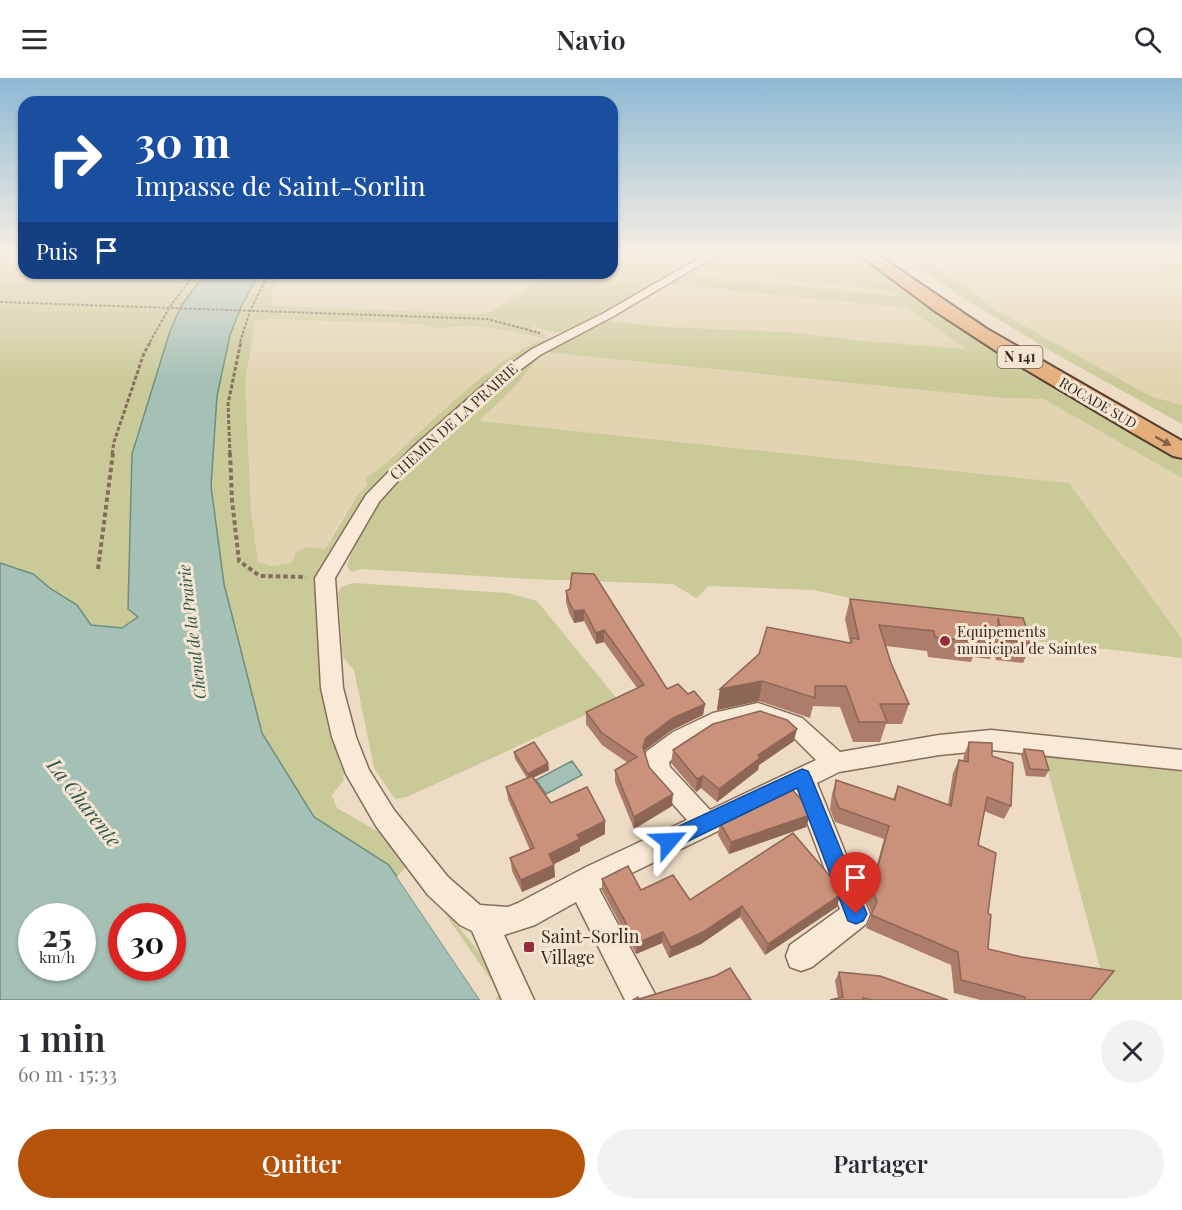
<!DOCTYPE html>
<html lang="fr">
<meta charset="utf-8">
<style>
:root{--surface:#fff;--page:#f2f2f3;--text:#2b2b33;--muted:#7c7c81;--accent:#b45309}
body{margin:0;font-family:"Playfair Display",serif;background:var(--page);color:var(--text);height:100vh;display:flex;flex-direction:column;font-size:22px;white-space:nowrap}
*{box-sizing:border-box;margin:0}
p{font-size:20px;color:var(--muted)}
.icon{flex:none;width:33px;height:33px;fill:none;stroke:currentColor;stroke-width:2;stroke-linecap:round;stroke-linejoin:round}
.map{position:relative;height:922px;overflow:hidden}
.panel{display:flex;flex-direction:column;background:var(--surface);flex:1}
.panel>*{flex:none}
.banner{position:absolute;left:18px;top:18px;width:600px;height:183px;border-radius:18px;box-shadow:0 2px 4px #0004;background:#1a4fa0;color:#fff;overflow:hidden}
.speed{position:absolute;left:18px;top:825px;display:flex;gap:12px;font-size:30px;font-weight:700;text-align:center}
.speed>*{display:grid;place-content:center;width:78px;height:78px;border-radius:50%;background:var(--surface);box-shadow:0 2px 4px #0004;line-height:1}
.speed small{font-size:15px;font-weight:400}
.speed .limit{border:9px solid #d22;background:#fff;color:#111}
.pin{position:absolute;display:grid;place-items:center;width:51px;height:51px;color:#fff;margin:-62px -26px;border-radius:50% 50% 50% 0;rotate:-45deg;box-shadow:0 0 6px #0007}
.pin .icon{rotate:45deg}
.me{position:absolute;width:66px;margin:-33px;rotate:64deg;stroke-linejoin:round;filter:drop-shadow(0 0 4px #0008)}
.turn{display:flex;align-items:center;gap:21px;height:126px;padding:0 18px;font-size:27px}
.turn .icon{width:78px;height:78px;stroke-width:2.5}
.turn b{display:block;font-size:42px;line-height:51px}
.then{display:flex;align-items:center;height:57px;padding:0 18px;background:#0003;gap:12px;font-size:22px}
.round{display:grid;place-items:center;flex:none;width:63px;height:63px;border-radius:32px;background:var(--page)}
.head{display:flex;align-items:center;justify-content:space-between;height:102px;padding:0 18px}
h1{font-size:36px;font-weight:600;line-height:45px}
.cta{display:flex;gap:12px;margin-top:auto;padding:12px 18px}
.cta a{flex:1;height:69px;border-radius:36px;background:var(--accent);color:#fff;font-size:24px;font-weight:600;line-height:69px;text-align:center}
.cta a+a{background:var(--page);color:var(--text)}
header{display:flex;justify-content:space-between;align-items:center;height:78px;padding:0 18px;background:var(--surface);font-size:27px;font-weight:600}
.map>svg:first-child{display:block}
.farmland{fill:#e2d4b1}
.green{fill:#caca98;fill-rule:evenodd}
.water{fill:#a5c0b5;stroke:#6d8e81;stroke-width:1.5;fill-rule:evenodd}
.pier{fill:#eddbc4}
.lines{fill:none;stroke-linecap:round;stroke-linejoin:round}
.stream{stroke:#6d8e81;stroke-width:4}
.minor-casing{stroke:#866c5b;stroke-width:3}
.trunk-casing{stroke:#543c2f;stroke-width:4}
.path-far2{stroke:#866c5b;stroke-width:2;stroke-dasharray:3 1.5;stroke-linecap:butt}
.path-far1{stroke:#866c5b;stroke-width:3;stroke-dasharray:4 2;stroke-linecap:butt}
.path{stroke:#866c5b;stroke-width:4;stroke-dasharray:4.5 3;stroke-linecap:butt}
.minor{fill:#f8ead6;fill-rule:evenodd}
.trunk{fill:#e4ad7a;fill-rule:evenodd}
.wall{fill:#ae7d6a}
.shaded-wall{fill:#8d6656}
.building{fill:#ca917b;stroke:#8d6656;stroke-width:1.5}
.oneway{fill:#856347}
.route{fill:#1a73e8;stroke:#114b97;stroke-width:1.5}
.poi-dot{fill:#932d3a;stroke:#f4e6d3;stroke-width:2}
.labels{text-anchor:middle;stroke-width:6;stroke-linejoin:round;paint-order:stroke}
.shield{fill:#f4e6d3;stroke:#706054;stroke-width:1.5}
.shield-label{font-size:14px;font-weight:bold;fill:#37271e}
.far-street-label{font-size:14px;fill:#37271e;stroke:#f4e6d3}
.street-label{font-size:15px;fill:#37271e;stroke:#f4e6d3}
.poi-label{font-size:15px;fill:#37271e;stroke:#f4e6d3;text-anchor:start}
.water-label{font-size:16px;font-style:italic;fill:#2e564e;stroke:#f4e6d3}
.near-poi-label{font-size:18px;fill:#37271e;stroke:#f4e6d3;text-anchor:start}
.near-water-label{font-size:20px;font-style:italic;fill:#2e564e;stroke:#f4e6d3}
</style>
<header><svg class="icon" aria-label="menu" viewBox="0 0 24 24"><path d="M4 6h16M4 12h16M4 18h16"/></svg>Navio<svg class="icon" aria-label="search" viewBox="0 0 24 24"><circle cx="10" cy="10" r="6"/><path d="M15 15l6 6"/></svg></header>
<div class="map">
<svg width="1182" height="922" viewBox="0 0 1182 922">
<rect width="100%" height="100%" fill="#eddbc4"/>
<g class="farmland">
<polygon points="918,175 1160,175 1163,197 1182,200 1182,327 1150,318 996,232"/>
<polygon points="700,192 883,211 893,214 897,218 692,198"/>
<polygon points="282,195 555,195 494,238 558,254 551,260 540,262 497,289 447,329 357,418 332,456 321,480 271,488 258,485 251,432 245,302 256,243 265,222"/>
<polygon points="671,206 907,230 968,271 864,263 788,254 666,249 608,243"/>
<polygon points="543,274 1003,320 1044,320 1182,400 1182,562 1069,405 478,343 517,306"/>
</g>
<g class="green">
<polygon points="0,175 24,175 24,195 206,195 181,228 170,253 132,376 128,531 139,538 122,550 91,547 77,527 51,511 34,496 0,485"/>
<path d="M612,175H702L686,184L687,186L665,201L659,202C636,221 587,252 558,254C551,255 541,250 534,248L529,251L546,257L544,260C519,256 495,249 469,248C453,248 438,253 423,246L269,241L256,243L245,302L251,432L258,484L271,488L292,485L296,474L308,469L325,471L357,418L367,407L366,400C374,393 383,389 391,381C427,349 505,268 551,260L518,282L412,371L329,482L345,684L343,703L332,717L337,730L384,757L410,784L397,799L389,787L314,739L262,655L224,506L211,408L217,318L230,257L241,229L259,195H286L271,212L273,214L272,227L279,228L481,236L491,234L553,195H612Z"/>
<path d="M719,175H854L969,257L1093,333L1182,383V400L1044,321L1003,320L543,274L517,306L479,343L1069,405L1182,561V580L872,544L873,525L813,512L709,508L696,520L673,506L530,501L361,491L351,494L347,488L356,460L377,427L447,352L524,285L608,243L666,249L788,254L864,263L967,271L907,230L671,206ZM700,192L883,211L893,214L896,218L693,198Z"/>
<polygon points="898,175 918,175 996,232 1150,318 1182,327 1182,346 1054,275 966,222"/>
<polygon points="1160,175 1182,175 1182,200 1163,197"/>
<polygon points="353,505 507,515 537,523 618,622 407,719 395,721 374,690 354,592 343,579 338,515 341,509"/>
<polygon points="1044,678 1182,693 1182,922 1090,922 1104,905"/>
<polygon points="428,811 497,896 512,922 495,922 500,915"/>
</g>
<g class="water">
<path d="M206,195H259L241,229L230,257L217,318L211,408L224,506L262,655L314,739L389,787L480,922H0V485L33,496L51,511L77,527L91,547L122,550L138,539L128,531L132,376L170,253L181,228ZM32,838H82V890H32ZM122,838H172V890H122Z"/>
<polygon points="572,683 582,697 546,716 536,702"/>
</g>
<polygon class="pier" points="399,797 482,920 483,922 480,922 397,799"/>
<g class="lines">
<polyline class="stream" points="0,177 3,175"/>
<defs>
<path id="minor" d="M708,175H720L612,239L540,277L504,304L422,376L379,424L335,500L343,610L356,659L369,692L394,732L448,799L480,827L508,829L518,825L586,789L687,742L650,700L644,680L647,673L673,654L713,635L758,625L802,640L840,674L939,657L991,652L1182,672V692L991,672L939,677L839,694L817,705L870,836L866,846L812,889L801,893L790,889L786,878L790,867L840,831L796,715L599,811L658,922H625L576,824L535,847L504,857L534,922H502L472,853L460,847L428,817L376,748L346,696L332,659L321,610L315,500L366,417L412,370L494,298L532,271L604,235ZM758,643L786,652L816,682L710,732L670,689L669,684C700,659 719,650 758,643Z"/>
<polygon id="trunk" points="857,175 875,175 987,251 1182,363 1182,380 1173,378 1133,355 1013,284 935,233"/>
</defs>
<use href="#minor" class="minor-casing"/>
<use href="#trunk" class="trunk-casing"/>
<g class="path-far2">
<polyline points="0,183 13,175"/>
<polyline points="0,224 487,241 540,255"/>
<polyline points="150,264 169,230 195,195"/>
<polyline points="240,264 250,233 269,195"/>
</g>
<g class="path-far1">
<polyline points="112,376 114,364 144,275 151,263"/>
<polyline points="230,376 228,326 241,263"/>
</g>
<g class="path">
<polyline points="230,375 232,422 239,483 260,498 306,499"/>
<polyline points="98,491 113,375"/>
</g>
<use href="#minor" class="minor"/>
<use href="#trunk" class="trunk"/>
</g>
<g class="wall">
<polygon points="566,513 667,611 688,616 705,626 703,637 672,652 645,672 644,674 649,689 672,728 634,751 615,704 615,692 628,685 602,667 586,646 586,634 637,610 604,564 596,566 584,543 574,545 569,535 566,524"/>
<polygon points="850,521 1023,540 1032,565 1023,585 996,582 993,572 990,581 973,579 971,584 928,579 927,573 886,568 891,585 909,626 902,646 886,646 880,664 853,664 840,629 813,628 810,640 759,623 717,632 720,611 850,565 845,541"/>
<polygon points="794,663 759,687 758,692 717,724 701,710 696,714 671,685 673,672"/>
<polygon points="969,664 992,678 1011,728 1004,741 984,733 978,767 988,835 988,871 1090,922 980,922 954,915 951,887 866,850 872,836 867,823 884,761 835,744 830,731 832,716 836,702 893,721 898,708 948,726 953,695 959,682 963,683 964,677"/>
<polygon points="1024,671 1049,692 1045,699 1026,698 1021,677"/>
<polygon points="514,674 548,685 549,692 533,700 551,725 605,756 580,769 580,773 554,786 555,799 522,814 512,793 510,780 530,772 508,721 506,709 527,700 515,681"/>
<polygon points="810,737 806,749 729,776 718,757 720,745"/>
<polygon points="602,801 641,812 690,822 837,829 765,877 740,839 701,866 669,880 662,865 636,876 602,812"/>
<polygon points="839,894 948,922 830,922 838,920 835,903"/>
</g>
<g class="shaded-wall">
<polygon points="584,532 584,543 574,545 574,533"/>
<polygon points="604,552 604,564 596,566 596,555"/>
<polygon points="762,603 759,623 717,632 720,611"/>
<polygon points="705,626 703,637 672,652 645,672 642,681 643,669 646,660 673,640"/>
<polygon points="797,651 794,663 759,687 758,692 717,724 719,711 758,677"/>
<polygon points="548,685 549,692 528,702 528,696"/>
<polygon points="703,698 701,710 696,714 697,701"/>
<polygon points="673,716 672,728 634,751 634,739"/>
<polygon points="810,737 806,749 729,776 731,764"/>
<polygon points="605,743 605,756 580,769 580,773 550,788 549,776 577,757"/>
<polygon points="554,787 555,799 522,814 521,802"/>
<polygon points="840,817 837,829 765,877 768,866"/>
<polygon points="742,828 740,839 701,866 669,880 671,869"/>
<polygon points="663,854 662,865 636,876 637,865"/>
</g>
<g class="building">
<polygon points="572,495 594,496 667,611 678,606 688,616 694,613 705,626 673,640 646,660 643,669 649,689 673,716 634,739 615,692 637,679 602,655 586,634 644,607 604,552 596,555 584,532 574,533 569,524 566,513 570,511"/>
<polygon points="850,521 1023,540 1032,565 1004,562 998,540 998,561 977,558 979,564 935,559 934,553 879,547 891,585 909,626 880,626 887,644 859,644 846,608 815,608 815,620 762,603 720,611 759,576 767,549 850,565 852,564 851,560 859,561"/>
<polygon points="760,633 787,642 797,651 758,677 760,680 719,711 703,698 697,701 673,672 713,646"/>
<polygon points="534,664 548,685 528,696 514,674"/>
<polygon points="969,664 992,665 992,678 1013,685 1011,728 987,719 978,767 996,775 988,835 991,837 988,871 1022,879 1114,893 1090,922 1025,922 1025,919 961,902 958,874 871,837 877,824 872,810 889,748 839,730 834,717 836,702 895,722 898,708 951,728 959,682 968,684"/>
<polygon points="1024,671 1043,673 1049,692 1030,691"/>
<polygon points="532,698 551,725 587,709 605,743 577,757 580,761 549,776 554,787 521,802 510,780 534,770 506,709"/>
<polygon points="790,709 807,728 810,737 731,764 720,745"/>
<polygon points="793,755 835,804 840,817 768,866 742,828 703,854 671,869 663,854 637,865 602,801 628,788 641,812 673,797 690,822"/>
<polygon points="730,890 751,922 633,922 638,919 639,921 715,898"/>
<polygon points="839,894 880,898 948,922 873,922 863,920 863,922 830,922 843,919"/>
</g>
<defs><path id="oneway-solid" d="M-6-.8H1V-3.2L6.5 0L1 3.2V.8H-6Z" transform="scale(1.5)"/></defs>
<use class="oneway" href="#oneway-solid" transform="translate(1163 363) rotate(29)"/>
<linearGradient id="sky" x2="0" y2="1"><stop stop-color="#8db9d4"/><stop offset="0.58" stop-color="#f7efe4"/><stop offset="1" stop-color="#f7efe4" stop-opacity="0"/></linearGradient>
<rect width="1182" height="304" fill="url(#sky)"/>
<polygon class="route" points="802,691 808,693 811,699 867,836 863,843 856,846 848,843 797,710 676,769 669,772 662,769 659,763 662,756"/>
<g class="poi-dot">
<circle cx="945" cy="563" r="6"/>
<rect x="523" y="863" width="12" height="12" rx="3"/>
</g>
<g class="labels">
<rect class="shield" x="997.5" y="268" width="45" height="22" rx="4.5"/>
<g class="shield-label">
<text x="1020" y="284">N 141</text>
</g>
<g class="far-street-label">
<text transform="translate(1098 325) rotate(30)" y="5">ROCADE SUD</text>
</g>
<g class="street-label">
<text transform="translate(454 344) rotate(-42)" y="5">CHEMIN DE LA PRAIRIE</text>
</g>
<g class="poi-label">
<text x="957" y="559">Equipements<tspan x="957" dy="17">municipal de Saintes</tspan></text>
</g>
<g class="water-label">
<text transform="translate(192 554) rotate(-97)" y="6">Chenal de la Prairie</text>
</g>
<g class="near-poi-label">
<text x="541" y="865">Saint-Sorlin<tspan x="541" dy="21">Village</tspan></text>
</g>
<g class="near-water-label">
<text transform="translate(84 725) rotate(52)" y="7">La Charente</text>
</g>
</g>
</svg>
<div class="speed"><div>25<small>km/h</small></div><div class="limit">30</div></div>
<div class="pin" style="left:856px;top:836px;background:#d93025"><svg class="icon" aria-label="arrive" viewBox="0 0 24 24"><path d="M6 21V4h12l-3 4 3 4H6"/></svg></div>
<svg class="me" style="left:669px;top:763px" viewBox="-20 -20 40 40"><path d="M0-17L14 15 0 8-14 15z" fill="#1a73e8" stroke="#fff" stroke-width="4"/></svg>
<div class="banner">
<div class="turn"><svg class="icon" aria-label="right" viewBox="0 0 24 24"><path d="M7 20v-9h11M14 6l5 5-5 5"/></svg><div><b>30 m</b>Impasse de Saint-Sorlin</div></div>
<div class="then">Puis<svg class="icon" aria-label="arrive" viewBox="0 0 24 24"><path d="M6 21V4h12l-3 4 3 4H6"/></svg></div>
</div>
</div>
<section class="panel">
<div class="head"><div><h1>1 min</h1><p>60 m · 15:33</p></div><a class="round"><svg class="icon" aria-label="close" viewBox="0 0 24 24"><path d="M6 6l12 12M18 6L6 18"/></svg></a></div>
<div class="cta"><a>Quitter</a><a>Partager</a></div>
</section>
